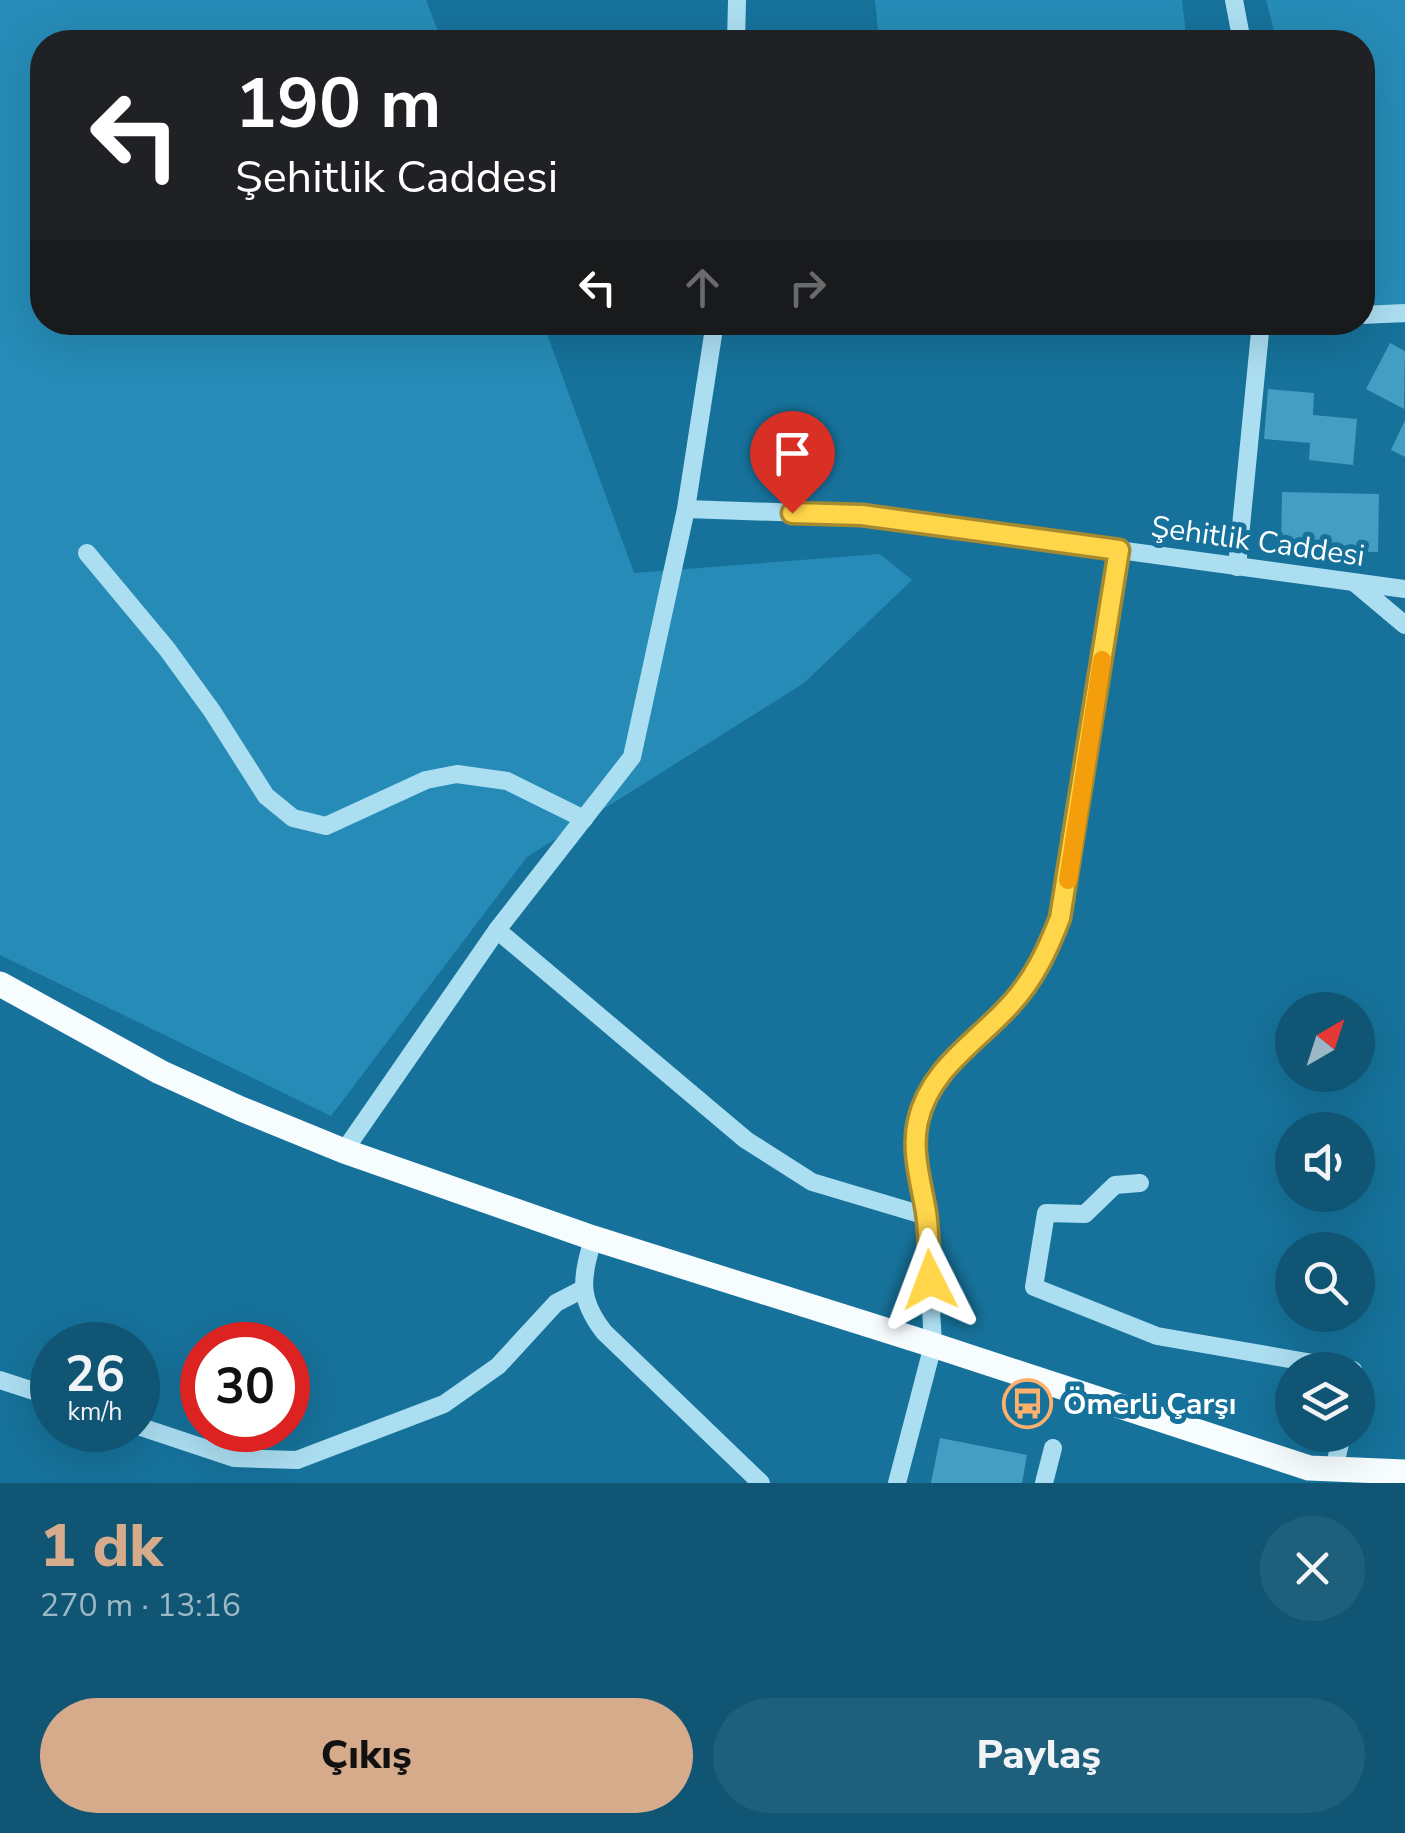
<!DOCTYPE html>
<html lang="tr">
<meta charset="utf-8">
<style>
:root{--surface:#105674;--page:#1e5f7c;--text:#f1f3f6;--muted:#9cb7c5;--accent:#d6ab8b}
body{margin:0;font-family:"Nunito Sans",sans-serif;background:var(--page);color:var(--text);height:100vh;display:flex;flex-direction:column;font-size:38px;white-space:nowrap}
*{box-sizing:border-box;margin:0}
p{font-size:32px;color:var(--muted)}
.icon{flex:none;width:55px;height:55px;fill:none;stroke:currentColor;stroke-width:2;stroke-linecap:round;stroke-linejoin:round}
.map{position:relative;height:1483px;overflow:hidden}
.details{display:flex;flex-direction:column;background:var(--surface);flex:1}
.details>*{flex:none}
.top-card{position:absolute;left:30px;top:30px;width:1345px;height:305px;border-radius:40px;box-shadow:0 10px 40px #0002;background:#202124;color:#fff;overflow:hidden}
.needle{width:65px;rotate:39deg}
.buttons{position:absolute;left:1275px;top:992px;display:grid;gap:20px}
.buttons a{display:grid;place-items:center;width:100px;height:100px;border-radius:50%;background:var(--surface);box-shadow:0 10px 40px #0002;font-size:50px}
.speed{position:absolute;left:30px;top:1322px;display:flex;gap:20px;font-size:50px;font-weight:700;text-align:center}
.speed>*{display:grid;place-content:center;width:130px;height:130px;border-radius:50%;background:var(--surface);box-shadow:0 10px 40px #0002;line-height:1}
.speed small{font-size:25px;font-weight:400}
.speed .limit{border:15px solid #d22;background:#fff;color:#111}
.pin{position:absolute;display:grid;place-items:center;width:85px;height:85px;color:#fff;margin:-102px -42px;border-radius:50% 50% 50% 0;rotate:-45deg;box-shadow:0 0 10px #0007}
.pin .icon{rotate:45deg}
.me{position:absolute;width:110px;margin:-55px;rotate:357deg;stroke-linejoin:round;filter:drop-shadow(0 0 8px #0008)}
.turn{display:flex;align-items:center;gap:35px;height:210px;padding:0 40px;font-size:45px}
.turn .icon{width:130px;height:130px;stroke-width:2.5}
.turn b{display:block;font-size:70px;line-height:85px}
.lanes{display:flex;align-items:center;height:95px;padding:0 40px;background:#0003;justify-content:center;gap:50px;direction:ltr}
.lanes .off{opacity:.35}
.round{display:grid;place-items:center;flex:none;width:105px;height:105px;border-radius:52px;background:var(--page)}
.overview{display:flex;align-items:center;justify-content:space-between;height:170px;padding:0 40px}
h1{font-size:60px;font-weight:800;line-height:75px;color:var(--accent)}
.cta{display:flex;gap:20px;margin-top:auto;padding:20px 40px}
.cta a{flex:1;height:115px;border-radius:60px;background:var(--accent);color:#111;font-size:40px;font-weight:800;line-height:115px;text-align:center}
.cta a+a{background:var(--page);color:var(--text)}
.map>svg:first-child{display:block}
.green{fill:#268cb7}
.building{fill:#449dc3}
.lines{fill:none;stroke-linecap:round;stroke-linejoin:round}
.minor{stroke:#acdef2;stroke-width:18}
.major{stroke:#f7fcff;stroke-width:25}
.route-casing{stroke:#a68a30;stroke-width:25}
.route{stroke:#ffd54a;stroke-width:18}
.slow{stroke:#f59e0b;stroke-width:18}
.labels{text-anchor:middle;stroke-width:10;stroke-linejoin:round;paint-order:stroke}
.street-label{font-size:30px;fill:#fff;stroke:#16729b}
.poi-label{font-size:30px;font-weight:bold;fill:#fff;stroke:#16729b;text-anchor:start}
</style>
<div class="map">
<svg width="1405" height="1483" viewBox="0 0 1405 1483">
<rect width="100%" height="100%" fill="#16729b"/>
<g class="green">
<polygon points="0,0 426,0 442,42 42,42 42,322 543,323 634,573 880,554 912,580 804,683 527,857 331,1116 0,955"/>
<polygon points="875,0 1182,0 1187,42 879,42"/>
<polygon points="1266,0 1405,0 1405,323 1363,322 1362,42 1277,42"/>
</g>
<g class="building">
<polygon points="1390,343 1405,351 1404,409 1366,389"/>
<polygon points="1268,389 1314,393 1313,415 1357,419 1353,465 1309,460 1310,443 1264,439"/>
<polygon points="1405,420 1405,457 1391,450"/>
<polygon points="1282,492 1379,494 1378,552 1281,550"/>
<polygon points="940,1438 1027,1455 1022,1483 931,1483"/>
</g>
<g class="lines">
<g class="minor">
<polyline points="1234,0 1242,42"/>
<polyline points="736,42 737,0"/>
<polyline points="1362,315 1405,313"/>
<polyline points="686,509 862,515 1405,589"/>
<polyline points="87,553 167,649 212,711 266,796 293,818 326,826 426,780 457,774 507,781 584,819"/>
<polyline points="1237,567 1261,322"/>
<polyline points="1355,583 1405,625"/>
<polyline points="497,930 746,1140 812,1182 926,1216"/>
<polyline points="344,1151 497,930 632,757 686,509 715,322"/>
<polyline points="1140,1183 1115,1185 1085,1214 1046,1213 1034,1287 1157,1336 1353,1370"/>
<path d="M593,1238C582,1279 577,1297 604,1332L761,1483"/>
<polyline points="0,1380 52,1397"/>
<polyline points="138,1426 234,1458 297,1460 444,1404 498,1366 556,1303 583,1289"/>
<polyline points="1334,1469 1342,1435"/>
<polyline points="897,1483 933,1345 926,1216 915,1149 917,1125 923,1103 945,1067 1012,1003 1034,973 1060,918 1119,550"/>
<polyline points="1044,1483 1053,1448"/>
</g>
<polyline class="major" points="0,984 160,1072 241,1109 344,1151 593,1238 933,1345 1309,1468 1405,1472"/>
</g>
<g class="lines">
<defs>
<path id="route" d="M792,513L862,515L1119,550L1060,918C1048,949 1034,979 1011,1004C977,1042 930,1068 918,1121C911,1151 921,1182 926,1212C929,1234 929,1258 930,1280"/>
</defs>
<use href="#route" class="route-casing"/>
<use href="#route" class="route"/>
<polyline class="slow" points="1068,880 1102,660"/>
</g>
<defs>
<symbol id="bus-ring" viewBox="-11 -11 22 22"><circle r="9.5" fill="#16729b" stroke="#ffb06d" stroke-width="1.5"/><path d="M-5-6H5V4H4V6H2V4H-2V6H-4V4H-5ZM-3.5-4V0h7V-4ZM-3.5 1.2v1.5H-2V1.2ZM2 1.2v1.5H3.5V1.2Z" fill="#ffb06d"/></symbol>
</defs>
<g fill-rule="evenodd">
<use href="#bus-ring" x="1000" y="1376" width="55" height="55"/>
</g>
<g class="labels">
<g class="street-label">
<text transform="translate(1258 541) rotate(8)" y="10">Şehitlik Caddesi</text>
</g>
<g class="poi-label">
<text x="1063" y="1414">Ömerli Çarşı</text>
</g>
</g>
</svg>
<div class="buttons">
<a><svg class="needle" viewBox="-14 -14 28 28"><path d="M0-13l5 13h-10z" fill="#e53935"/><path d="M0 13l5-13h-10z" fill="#9cb7c5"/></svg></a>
<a><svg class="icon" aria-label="sound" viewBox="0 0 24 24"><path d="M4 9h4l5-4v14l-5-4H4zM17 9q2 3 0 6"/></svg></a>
<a><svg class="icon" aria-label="search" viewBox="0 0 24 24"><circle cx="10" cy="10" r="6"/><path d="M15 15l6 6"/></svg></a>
<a><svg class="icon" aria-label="layers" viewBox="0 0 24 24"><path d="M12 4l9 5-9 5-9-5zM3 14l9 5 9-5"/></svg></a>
</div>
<div class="speed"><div>26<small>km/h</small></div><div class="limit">30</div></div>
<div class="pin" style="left:792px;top:513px;background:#d93025"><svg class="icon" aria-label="arrive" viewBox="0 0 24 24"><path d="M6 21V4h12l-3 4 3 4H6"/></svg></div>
<svg class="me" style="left:930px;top:1280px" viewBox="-20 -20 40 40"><path d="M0-17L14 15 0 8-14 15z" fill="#ffd54a" stroke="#fff" stroke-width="4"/></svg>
<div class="top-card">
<div class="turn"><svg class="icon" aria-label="left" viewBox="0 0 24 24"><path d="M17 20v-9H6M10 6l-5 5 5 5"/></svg><div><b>190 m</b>Şehitlik Caddesi</div></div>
<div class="lanes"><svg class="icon" aria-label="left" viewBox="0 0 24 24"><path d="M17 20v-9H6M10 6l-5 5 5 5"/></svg><svg class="icon off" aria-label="ahead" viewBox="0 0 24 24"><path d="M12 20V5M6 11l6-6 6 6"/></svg><svg class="icon off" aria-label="right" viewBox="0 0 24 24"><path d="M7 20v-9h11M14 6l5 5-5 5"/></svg></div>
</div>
</div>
<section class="details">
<div class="overview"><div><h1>1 dk</h1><p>270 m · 13:16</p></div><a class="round"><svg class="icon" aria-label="close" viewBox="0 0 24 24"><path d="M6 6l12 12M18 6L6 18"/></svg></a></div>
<div class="cta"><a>Çıkış</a><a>Paylaş</a></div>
</section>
